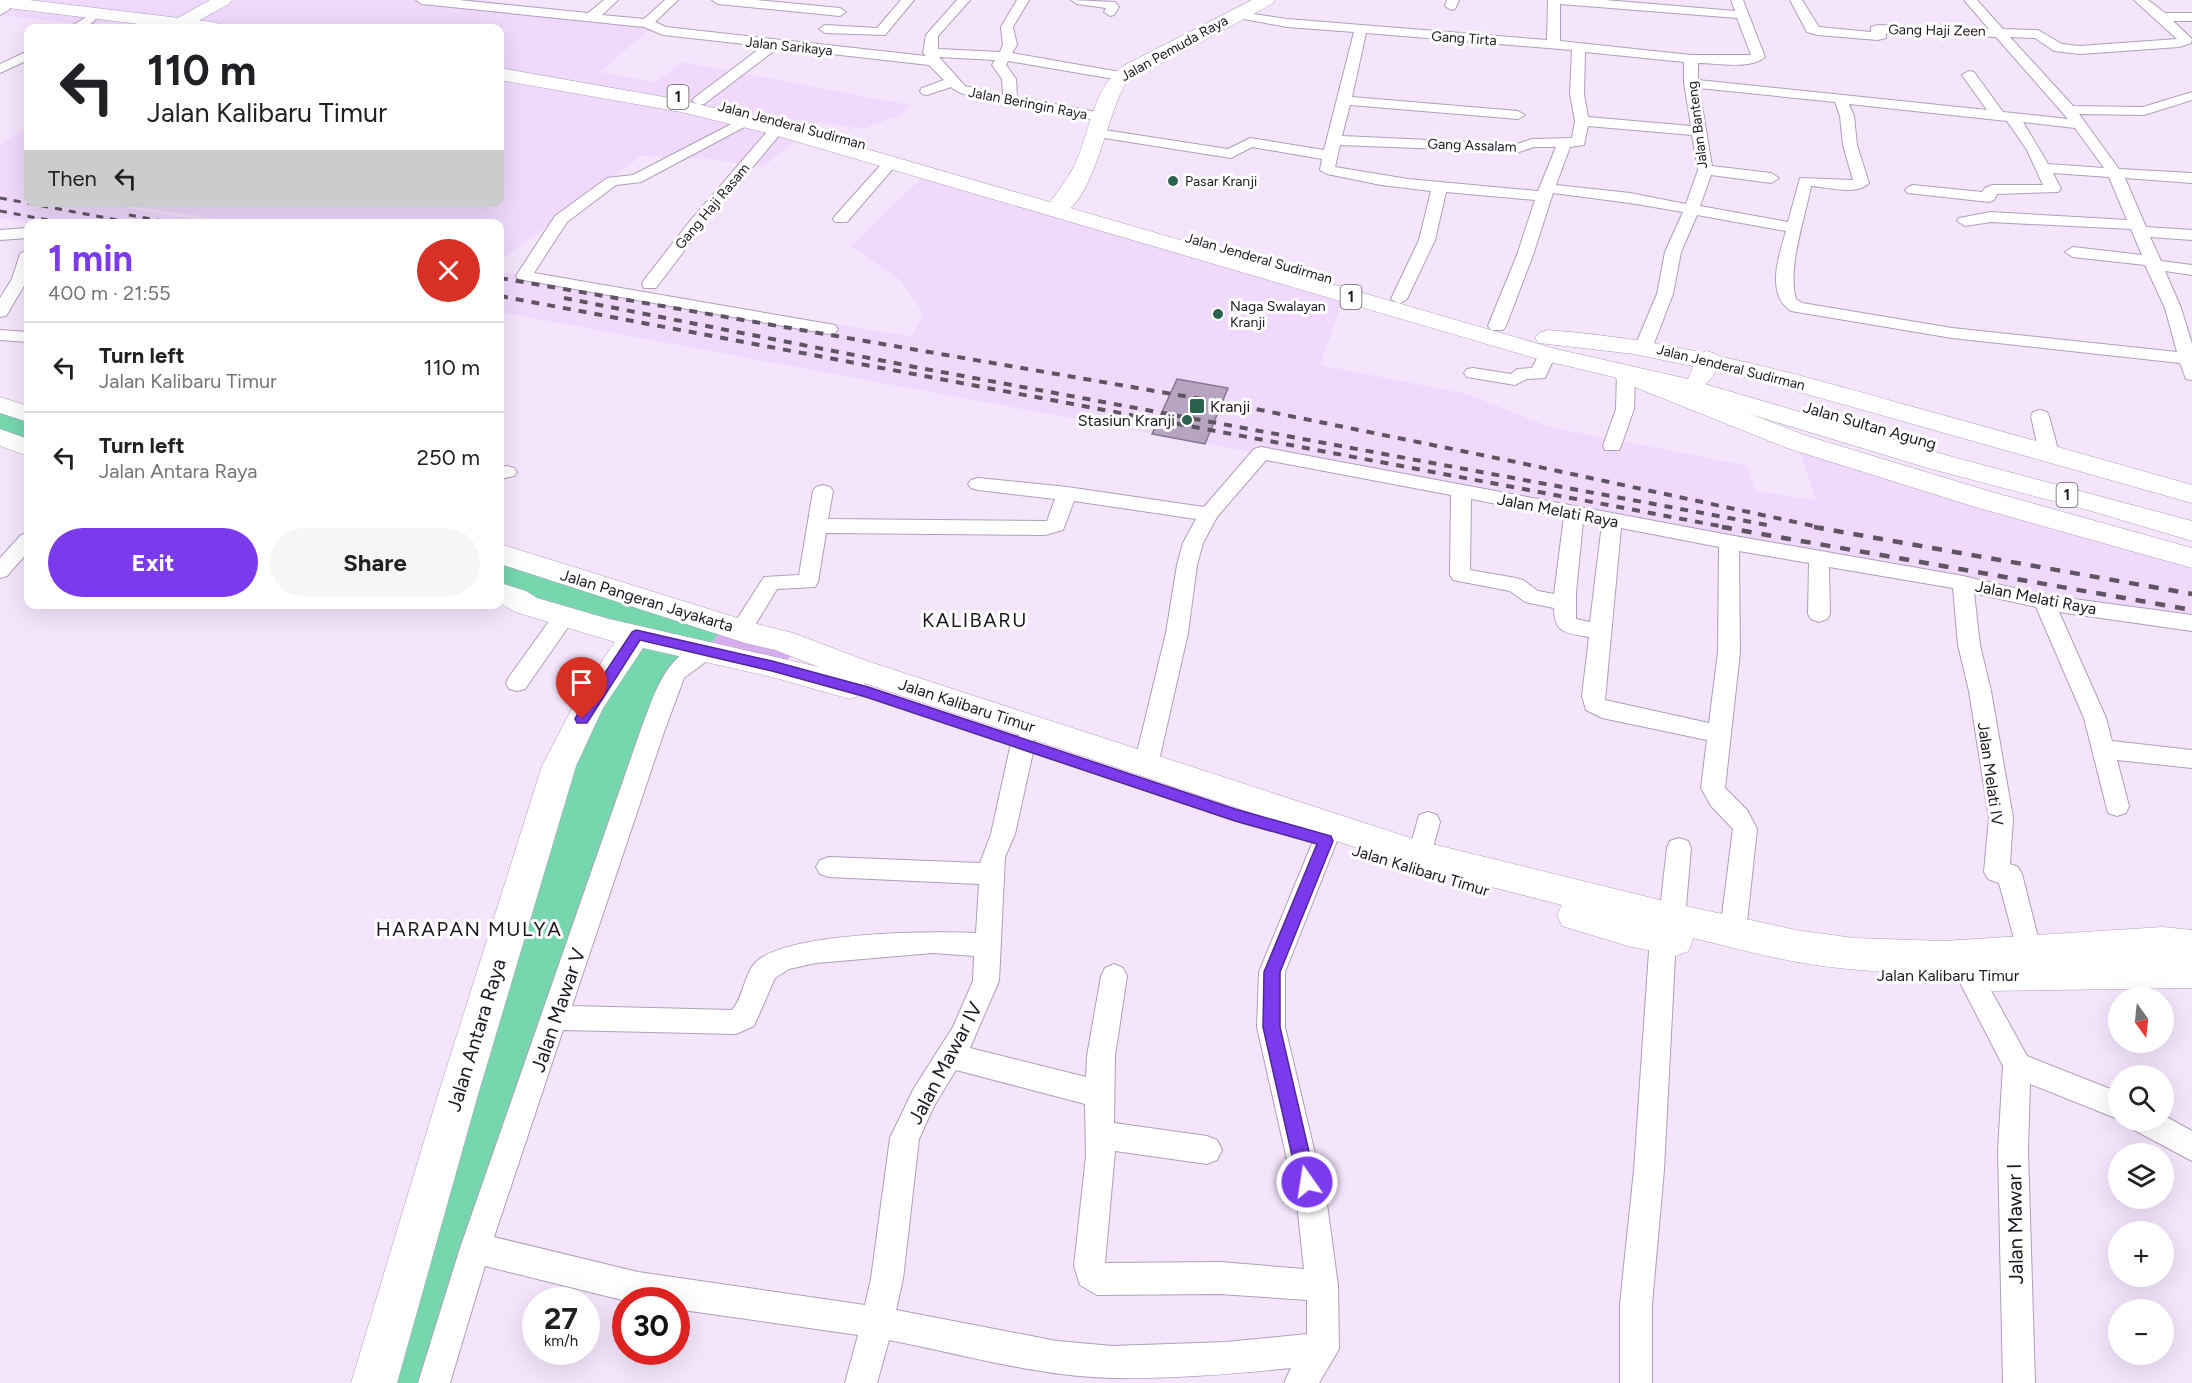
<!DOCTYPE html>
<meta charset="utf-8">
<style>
:root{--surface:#fff;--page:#f6f6f6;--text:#202124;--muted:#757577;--line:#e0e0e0;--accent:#7c3aed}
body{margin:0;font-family:Figtree,sans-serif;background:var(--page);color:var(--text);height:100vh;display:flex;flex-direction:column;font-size:22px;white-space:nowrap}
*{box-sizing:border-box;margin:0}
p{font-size:20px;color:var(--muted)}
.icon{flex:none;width:33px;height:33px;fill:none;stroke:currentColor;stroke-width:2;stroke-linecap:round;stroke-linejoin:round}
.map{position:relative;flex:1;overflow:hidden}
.side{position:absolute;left:24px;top:219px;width:480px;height:390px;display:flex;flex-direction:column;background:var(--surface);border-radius:12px;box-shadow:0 6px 24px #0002}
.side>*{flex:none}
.top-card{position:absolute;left:24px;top:24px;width:480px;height:183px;border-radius:12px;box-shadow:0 6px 24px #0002;background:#fff;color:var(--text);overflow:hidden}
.needle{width:39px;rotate:165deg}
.fabs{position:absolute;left:2108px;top:987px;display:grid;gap:12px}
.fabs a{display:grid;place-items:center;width:66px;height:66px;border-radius:50%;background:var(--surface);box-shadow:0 6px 24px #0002;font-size:30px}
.speed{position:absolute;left:522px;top:1287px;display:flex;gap:12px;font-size:30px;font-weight:700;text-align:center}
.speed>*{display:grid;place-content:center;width:78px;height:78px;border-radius:50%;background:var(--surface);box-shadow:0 6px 24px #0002;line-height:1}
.speed small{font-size:15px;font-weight:400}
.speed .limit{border:9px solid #d22;background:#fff;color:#111}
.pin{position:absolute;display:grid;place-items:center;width:51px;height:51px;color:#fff;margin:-62px -26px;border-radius:50% 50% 50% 0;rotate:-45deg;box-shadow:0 0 6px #0007}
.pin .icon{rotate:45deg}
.me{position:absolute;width:66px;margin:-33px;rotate:347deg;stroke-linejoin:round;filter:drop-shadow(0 0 4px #0008)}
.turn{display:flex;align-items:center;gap:21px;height:126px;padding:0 24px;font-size:27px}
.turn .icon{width:78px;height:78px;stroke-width:2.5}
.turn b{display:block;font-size:42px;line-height:51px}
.then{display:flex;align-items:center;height:57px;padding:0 24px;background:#0003;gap:12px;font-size:22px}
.round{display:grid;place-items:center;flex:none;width:63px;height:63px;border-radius:32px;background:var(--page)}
.head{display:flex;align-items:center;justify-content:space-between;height:102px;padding:0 24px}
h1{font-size:36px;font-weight:700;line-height:45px;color:var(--accent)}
.button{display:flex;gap:12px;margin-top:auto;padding:12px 24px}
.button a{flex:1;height:69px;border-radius:36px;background:var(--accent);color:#fff;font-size:24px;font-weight:700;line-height:69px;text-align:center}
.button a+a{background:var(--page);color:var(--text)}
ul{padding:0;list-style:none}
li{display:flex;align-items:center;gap:18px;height:90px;padding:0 24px;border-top:2px solid var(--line)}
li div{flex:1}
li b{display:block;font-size:22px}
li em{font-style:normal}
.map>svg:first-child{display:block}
.built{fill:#f0d9fd}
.green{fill:#d7aeed}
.water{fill:#76d7af}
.building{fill:#b6a4c0;stroke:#877690;stroke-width:1.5}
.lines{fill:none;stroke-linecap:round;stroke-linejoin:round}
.street-casing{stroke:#b09eba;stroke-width:2}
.secondary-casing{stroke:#b09eba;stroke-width:1}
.primary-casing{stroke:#b09eba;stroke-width:1}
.highway-casing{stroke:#b09eba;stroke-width:1}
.street{fill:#fff;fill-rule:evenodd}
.secondary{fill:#fff;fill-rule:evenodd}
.primary{fill:#fff;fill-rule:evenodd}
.highway{fill:#fff;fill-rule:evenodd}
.rail-far2{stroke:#5e5462;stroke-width:3;stroke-dasharray:7 7;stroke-linecap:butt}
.rail-far1{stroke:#5e5462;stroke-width:4;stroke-dasharray:8 8;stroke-linecap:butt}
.rail{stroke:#5e5462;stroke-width:4.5;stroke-dasharray:10 10;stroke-linecap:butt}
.route{fill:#7c3aed;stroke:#51269a;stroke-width:1.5}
.poi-dot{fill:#29634d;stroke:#fff;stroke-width:2}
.labels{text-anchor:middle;stroke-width:6;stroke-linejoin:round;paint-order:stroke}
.far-street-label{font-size:14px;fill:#1e1721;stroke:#fff}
.far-poi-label{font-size:14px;fill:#1e1721;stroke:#fff;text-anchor:start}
.shield{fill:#fff;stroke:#625d64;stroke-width:1.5}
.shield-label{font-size:15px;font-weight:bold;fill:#1e1721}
.poi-label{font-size:16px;fill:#1e1721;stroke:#fff;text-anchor:start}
.street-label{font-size:16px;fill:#1e1721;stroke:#fff}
.quarter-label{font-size:20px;letter-spacing:1.5px;fill:#1e1721;stroke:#fff}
.near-street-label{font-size:20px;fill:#1e1721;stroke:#fff}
</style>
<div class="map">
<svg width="2192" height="1383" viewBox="0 0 2192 1383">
<rect width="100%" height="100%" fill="#f4e5fc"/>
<g class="built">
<polygon points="0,0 480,0 659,21 600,72 655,82 683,62 910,105 902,114 863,129 819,122 763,167 708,159 641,156 500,261 500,224 241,223 110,203 500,202 500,28 115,28 0,15"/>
<polygon points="28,126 28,189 18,188 28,190 28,202 98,203 219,223 31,224 0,218 0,144"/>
<polygon points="931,169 1345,295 1320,365 1467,394 1550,427 1748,466 1755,491 1816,500 1797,442 2192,551 2192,620 1575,512 500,312 500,272 911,336 924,314 900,280 851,246"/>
</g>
<polygon class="green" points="726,625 791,656 786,661 704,651"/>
<g class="water">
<polygon points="0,405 28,414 28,448 0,437"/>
<polygon points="500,554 726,625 704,651 674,673 434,1383 373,1383 530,858 636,635 500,593"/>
</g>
<polygon class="building" points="1177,379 1228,388 1205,444 1152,434"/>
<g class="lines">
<defs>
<g id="street">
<path d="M416,0H459L588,13L604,0H618L602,15L644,19L665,0H678L655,22L666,27L926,56L923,53L926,35L957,0H970L938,36V49L1000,52L1003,45L1001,27L1017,0H1029L1013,27L1017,45L1012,53L1120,72L1127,76L1120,80L1008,61L1006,65L1016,79L1017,97L1107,114L1109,117L1107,120L1102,121C1075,116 966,103 951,87L927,95L922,94L920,91L922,88L944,80L929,65L778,48L704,104L699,105L692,101L694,98L763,46L663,35L644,27L422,4ZM939,57L995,60L992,65L1002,79L1003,95L965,86Z"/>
<polygon points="712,0 756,0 840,8 846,12 840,16 718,4"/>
<polygon points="901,0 914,0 885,35 825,33 819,29 825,25 877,28"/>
<polygon points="1071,0 1115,2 1119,7 1114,15 1110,16 1104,12 1106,8 1077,4"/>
<polygon points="1447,0 1459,0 1455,9 1451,10 1445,6"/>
<path d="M1548,0H1605L1735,11L1731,0H1743L1765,57C1751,70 1716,63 1698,63V80L1987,110L1962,75L1969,71L1974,72L2003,112L2068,119L1996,37L1886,33V38L1878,40L1817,35L1807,32L1790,0H1802L1819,27L1871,32V27L1878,25L1989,29L1964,0H1977L2003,29L2038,30L2062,44L2080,46L2177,39L2134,0H2148L2165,13H2192V21H2173L2192,39L2191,43L2179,47L2080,54L2054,51L2035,38L2010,37L2073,106L2143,107L2192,92V100L2144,115L2079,114L2119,169L2192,173V183L2125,178L2146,227L2192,230V240L2150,237L2161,261L2192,265V275L2165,271L2181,308L2192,344V380L2186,379L2180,363L1952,338L1791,311C1765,293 1779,256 1786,231L1697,215L1681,252L1673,294L1653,346L1650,350H1638L1635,346L1657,294L1665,252L1683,212L1630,203L1553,193L1533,255L1506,326L1503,330H1491L1488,326L1517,255L1535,200L1446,192L1435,240L1407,299L1399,304L1391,299L1419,240L1431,191L1381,185L1327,174L1320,170L1322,159L1252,147L1231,158L1098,137L1091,133L1098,129L1228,149L1250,138L1324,150L1354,32L1287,27L1233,17L1231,14L1233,11L1287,19L1547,40ZM1560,4L1737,18L1751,55H1691L1560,41ZM1366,33L1572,50L1570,94L1575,121L1572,138L1532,139L1517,144L1342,136L1350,105L1518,119L1525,115L1518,111L1352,97ZM1585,52L1684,62V83L1691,126L1588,117L1584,94ZM1699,88L1835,102L1840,116L1843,145L1853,180L1800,178L1788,222L1700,206L1711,175L1771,183L1779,178L1771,173L1712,166ZM1849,104L2007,121L2027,150L2043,185H1992L1985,188L1982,192L1913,185L1908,187L1905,190L1908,193L1989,202L1994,200L1997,194L2058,192L2061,189L2053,173L2109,177L2127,220L1991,212L1959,218L1957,221L1965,226L1991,222L2131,229L2142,255L2073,247L2065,252L2073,257L2145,265L2165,308L2177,352L1952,328L1802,303L1796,299C1787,268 1805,218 1811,186C1827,187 1857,196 1869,183L1857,145L1854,116ZM2023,122L2075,128L2104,168L2048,164ZM1588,126L1692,135L1698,170L1686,204L1630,193L1556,185L1570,147L1584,145ZM1340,145L1519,152L1534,147H1556L1538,191L1408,179L1335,167Z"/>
<polygon points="4,5 10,9 0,15 0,6"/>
<path d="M90,15L94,16L96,19C88,28 79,29 68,28Z"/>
<polygon points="28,51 28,60 0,73 0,64"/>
<polygon points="745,117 750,118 752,121 750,124 641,182 616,185 567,222 534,273 829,324 835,325 838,329 835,333 829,334 518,279 516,276 555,216 607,178 633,175"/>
<polygon points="777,125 784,129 782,132 702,227 656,288 644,288 642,284 644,280 690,221 772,126"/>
<polygon points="891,158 898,162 896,165 847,222 835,222 833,219 835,216 886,159"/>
<polygon points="28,228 28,238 0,240 0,230"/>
<polygon points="28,249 28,279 6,316 0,317 0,298 12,279 20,254"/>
<polygon points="0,330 28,332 28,342 0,340"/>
<polygon points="1547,349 1553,350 1556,354 1545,378 1527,379 1515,385 1467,377 1464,373 1467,369 1473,368 1511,374 1517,369 1532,368 1541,350"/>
<polygon points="1626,369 1632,370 1635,374 1634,409 1621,446 1619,450 1605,450 1603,446 1616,409 1617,374 1620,370"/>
<polygon points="2040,410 2047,412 2049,416 2059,453 2056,457 2042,457 2039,453 2031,416 2033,412"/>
<path d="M1261,447L1729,535L1963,576L2044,595L2192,615V631L2059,612L2106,718L2112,741L2192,750V768L2117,760L2129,806L2126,813L2117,816L2108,813L2084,718L2036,607L1974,593L1980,645L1991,691L2013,818L2010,864L2018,867L2022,874L2042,953L2038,961L2029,964L2020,961L1999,883L1988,879L1984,872L1989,818L1969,691L1958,645L1953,588L1829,567L1830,614L1827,619L1819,622L1811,619L1808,614L1809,563L1739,551L1740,652L1725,788L1747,810L1757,829L1746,931L1742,939L1733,942L1724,939L1720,931L1733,829L1711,806L1701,788L1707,740L1602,718L1586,710L1582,696L1589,637C1567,633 1554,634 1554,608L1525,602L1510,591L1453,580L1450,575L1451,495L1266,460L1217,517L1203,543L1197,565L1188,633L1158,765L1154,771L1146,774L1138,771L1134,765L1166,633L1177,565L1183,543L1196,519L1074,501L1063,530L1045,535L826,533L818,582L815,587L777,589L749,635L741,638L733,635L730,630L764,577L799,575L813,491L816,487L823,485L830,487L833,491L828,519L1045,521H1047L1055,499L978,490L971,488L968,484L971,480L978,478L1067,487L1204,507L1254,449ZM1471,499L1564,517L1554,594L1538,591L1523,580L1516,578L1470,570ZM1583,521L1602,524L1590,622L1576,619V593ZM1621,528L1719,547L1718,652L1709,723L1605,700Z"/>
<polygon points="507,466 514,468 517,472 514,476 500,479 500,467"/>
<polygon points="28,533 28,552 7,576 0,578 0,558 21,535"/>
<polygon points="565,607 573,610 576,615 573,620 525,689 517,691 509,689 506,683 509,677 557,610"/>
<path d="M704,643L712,645L715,651L712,657L684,678L664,732L572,1006L732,1010C744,997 744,972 757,961C791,932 930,931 976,933L979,884L829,877L820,874L816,867L820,860L829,857L980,863L991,834L1011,743L1015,737L1023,734L1031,737L1035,743L1015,834L1005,857L999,981L970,1048L1086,1077L1087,1056L1101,976L1105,968L1114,964L1123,968L1127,976L1115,1056L1114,1123L1207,1136L1217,1140L1222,1150L1217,1160L1207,1164L1115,1151L1105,1263L1220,1262L1304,1269L1297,1204L1257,1027L1259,972L1316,834L1325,831L1334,834L1337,841L1285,972V1027L1327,1204L1338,1286L1339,1349L1319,1383H1284L1291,1368C1232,1374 1172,1379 1113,1378C1040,1377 961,1354 889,1340L877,1383H845L858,1335L676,1309V1300L626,1301L485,1266L450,1383H418L460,1248L640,732C654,697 663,655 704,643ZM933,953L974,956L973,981L953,1027L914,1088L890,1138L871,1279L865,1305L638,1272L494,1237L563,1030L736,1034L754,1026L775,978L789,969L816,963ZM956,1070L1085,1104L1086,1156L1074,1266L1080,1285L1097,1295L1220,1294L1307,1300V1334L1226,1342L1113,1346L1057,1341L896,1310L903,1279L919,1139L934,1106Z"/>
<polygon points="1428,812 1437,815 1440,822 1429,862 1420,865 1411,862 1408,855 1419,815"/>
<polygon points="1679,838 1688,841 1691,848 1685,918 1681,926 1672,929 1676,937 1664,1170 1652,1304 1652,1383 1620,1383 1620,1304 1634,1170 1650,937 1654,929 1663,926 1659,918 1667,848 1670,841"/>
<polygon points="1969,963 1978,967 2027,1056 2118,1092 2118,1119 2030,1084 2028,1150 2035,1383 2003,1383 1998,1150 2003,1066 1956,975 1960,967"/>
<polygon points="2163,1115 2192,1131 2192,1161 2134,1130 2130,1120 2163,1120"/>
</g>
<g id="secondary">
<polygon points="210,0 232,0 229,4 185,28 164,28 167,24"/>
<polygon points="0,397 28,406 28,422 0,413"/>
<polygon points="0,429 28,439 28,456 0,446"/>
<path d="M500,544L757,624L793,633L870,662L1420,841L1672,903L1796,930L1854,938L1943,941L2163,927L2192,930V988L1989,991L1976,987L1970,975L1972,971C1914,975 1854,972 1797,962C1762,956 1728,946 1693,938L1689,951L1676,956L1628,946L1562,926L1557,915L1562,905L1420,869L864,683L866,687L861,695L850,699L772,677L643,648L603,708L576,766L477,1098L397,1383H351L437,1098L542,766L579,695L615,642L515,612L500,603V583L526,591L537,598L609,619L819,667L775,650L745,643L500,564Z"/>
</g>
<g id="primary">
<path d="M1252,0H1275L1272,4L1128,81C1107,103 1093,226 1048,215L1045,210C1055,194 1067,181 1075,164C1091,130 1092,89 1123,66Z"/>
<path d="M1548,330C1669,339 1783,370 1899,403C1997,430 2094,457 2192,485V503L1750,378L1634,354L1539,343L1535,338L1539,333Z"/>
<polygon points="1626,366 1807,436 1992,492 2192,548 2192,568 1972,506 1787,448 1617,380 1613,374 1617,368"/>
</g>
<g id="highway">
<polygon points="0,0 29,0 213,22 220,24 222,28 171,28 0,7"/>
<polygon points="500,68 681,100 784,125 1556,349 1688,379 1698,354 1707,351 1716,354 1720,359 1713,377 1705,384 1949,456 2192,521 2192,541 2088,510 1931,469 1677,392 1538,359 771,134 681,112 500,80"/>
</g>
</defs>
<use href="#street" class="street-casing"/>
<use href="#secondary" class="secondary-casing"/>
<use href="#primary" class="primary-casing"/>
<use href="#highway" class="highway-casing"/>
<use href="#street" class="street"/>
<use href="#secondary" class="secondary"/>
<use href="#primary" class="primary"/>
<use href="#highway" class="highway"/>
<g class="rail-far2">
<polyline points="0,198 139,224"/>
<polyline points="0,211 69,224"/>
<polyline points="129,215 179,224"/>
</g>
<g class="rail-far1">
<polyline points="500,278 1236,405 1516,462 1823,528"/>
<polyline points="500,296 1730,528"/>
<polyline points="564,298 920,368 1767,525"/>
</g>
<g class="rail">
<polyline points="1722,527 2192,610"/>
<polyline points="1814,527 2192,594"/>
</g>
</g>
<polygon class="route" points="636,630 772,661 868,687 1235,809 1331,836 1333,841 1280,972 1280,1027 1316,1182 1313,1188 1307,1190 1300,1188 1298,1182 1263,1027 1264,972 1317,844 1235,821 866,697 772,671 640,640 587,723 577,723 575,719 577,715 632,632"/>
<g class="poi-dot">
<circle cx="1173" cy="181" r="6"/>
<circle cx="1218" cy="314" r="6"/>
<rect x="1189" y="398" width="16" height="16" rx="3"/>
<circle cx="1187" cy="420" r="6"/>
</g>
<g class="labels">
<g class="far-street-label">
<text transform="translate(1937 30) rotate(1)" y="5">Gang Haji Zeen</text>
<text transform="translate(1464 38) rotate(4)" y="5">Gang Tirta</text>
<text transform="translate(789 46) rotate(6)" y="5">Jalan Sarikaya</text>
<text transform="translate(1174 48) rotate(-29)" y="5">Jalan Pemuda Raya</text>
<text transform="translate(1028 103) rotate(11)" y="5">Jalan Beringin Raya</text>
<text transform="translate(792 125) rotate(15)" y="5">Jalan Jenderal Sudirman</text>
<text transform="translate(1697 125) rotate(-97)" y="5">Jalan Banteng</text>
<text transform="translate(1472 145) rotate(2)" y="5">Gang Assalam</text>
<text transform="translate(712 206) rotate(-50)" y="5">Gang Haji Rasam</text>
<text transform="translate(1259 258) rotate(16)" y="5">Jalan Jenderal Sudirman</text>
<text transform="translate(1731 367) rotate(14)" y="5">Jalan Jenderal Sudirman</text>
</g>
<g class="far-poi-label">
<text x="1185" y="186">Pasar Kranji</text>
<text x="1230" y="311">Naga Swalayan<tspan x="1230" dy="16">Kranji</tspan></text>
</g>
<g class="shield">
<rect x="667.5" y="85" width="21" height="24" rx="4.5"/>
<rect x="1340.5" y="285" width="21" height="24" rx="4.5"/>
<rect x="2056.5" y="483" width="21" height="24" rx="4.5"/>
</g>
<g class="shield-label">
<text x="678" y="102">1</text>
<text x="1351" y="302">1</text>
<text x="2067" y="500">1</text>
</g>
<g class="poi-label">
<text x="1210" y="412">Kranji</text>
<text x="1175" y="426" text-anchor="end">Stasiun Kranji</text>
</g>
<g class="street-label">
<text transform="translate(1870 425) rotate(16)" y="6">Jalan Sultan Agung</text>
<text transform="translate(1558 510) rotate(11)" y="6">Jalan Melati Raya</text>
<text transform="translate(2036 597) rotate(11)" y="6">Jalan Melati Raya</text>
<text transform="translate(647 600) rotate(17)" y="6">Jalan Pangeran Jayakarta</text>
<text transform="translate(967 705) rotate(18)" y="6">Jalan Kalibaru Timur</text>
<text transform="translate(1991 774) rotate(82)" y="6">Jalan Melati IV</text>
<text transform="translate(1421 870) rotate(17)" y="6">Jalan Kalibaru Timur</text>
<text x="1948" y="981">Jalan Kalibaru Timur</text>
</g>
<g class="quarter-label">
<text x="975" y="627">KALIBARU</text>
<text x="469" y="936">HARAPAN MULYA</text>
</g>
<g class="near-street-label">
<text transform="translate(558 1010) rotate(-71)" y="7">Jalan Mawar V</text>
<text transform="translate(476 1035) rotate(-73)" y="7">Jalan Antara Raya</text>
<text transform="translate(945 1063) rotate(-62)" y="7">Jalan Mawar IV</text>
<text transform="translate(2015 1224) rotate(-91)" y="7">Jalan Mawar I</text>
</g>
</g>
</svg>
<div class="fabs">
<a><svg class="needle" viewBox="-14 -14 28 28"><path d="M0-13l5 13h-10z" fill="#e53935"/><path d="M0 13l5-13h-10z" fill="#757577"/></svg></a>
<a><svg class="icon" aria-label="search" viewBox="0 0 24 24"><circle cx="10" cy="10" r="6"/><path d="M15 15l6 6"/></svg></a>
<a><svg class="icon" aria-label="layers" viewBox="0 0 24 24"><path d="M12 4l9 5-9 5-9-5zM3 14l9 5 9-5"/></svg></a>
<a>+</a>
<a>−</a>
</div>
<div class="speed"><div>27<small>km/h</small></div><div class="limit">30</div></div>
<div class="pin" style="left:582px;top:719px;background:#d93025"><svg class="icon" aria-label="arrive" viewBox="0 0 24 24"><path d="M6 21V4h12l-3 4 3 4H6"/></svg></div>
<svg class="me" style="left:1307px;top:1182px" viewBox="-20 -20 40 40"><circle r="17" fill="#7c3aed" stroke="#fff" stroke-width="3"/><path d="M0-11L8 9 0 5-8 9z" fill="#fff"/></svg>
<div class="top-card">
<div class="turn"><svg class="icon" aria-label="left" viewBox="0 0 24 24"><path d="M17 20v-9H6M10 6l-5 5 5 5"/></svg><div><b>110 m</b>Jalan Kalibaru Timur</div></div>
<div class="then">Then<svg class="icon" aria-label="left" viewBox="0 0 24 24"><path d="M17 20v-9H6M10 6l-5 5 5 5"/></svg></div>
</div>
<section class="side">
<div class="head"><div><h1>1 min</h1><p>400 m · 21:55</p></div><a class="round" style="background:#d93025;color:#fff"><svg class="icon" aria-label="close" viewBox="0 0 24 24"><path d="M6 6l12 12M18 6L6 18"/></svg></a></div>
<ul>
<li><svg class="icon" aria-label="left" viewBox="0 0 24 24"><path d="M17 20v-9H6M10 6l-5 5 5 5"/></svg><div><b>Turn left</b><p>Jalan Kalibaru Timur</p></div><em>110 m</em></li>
<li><svg class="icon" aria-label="left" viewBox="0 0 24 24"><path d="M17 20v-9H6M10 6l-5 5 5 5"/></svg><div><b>Turn left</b><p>Jalan Antara Raya</p></div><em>250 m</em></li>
</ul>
<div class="button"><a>Exit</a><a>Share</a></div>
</section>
</div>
